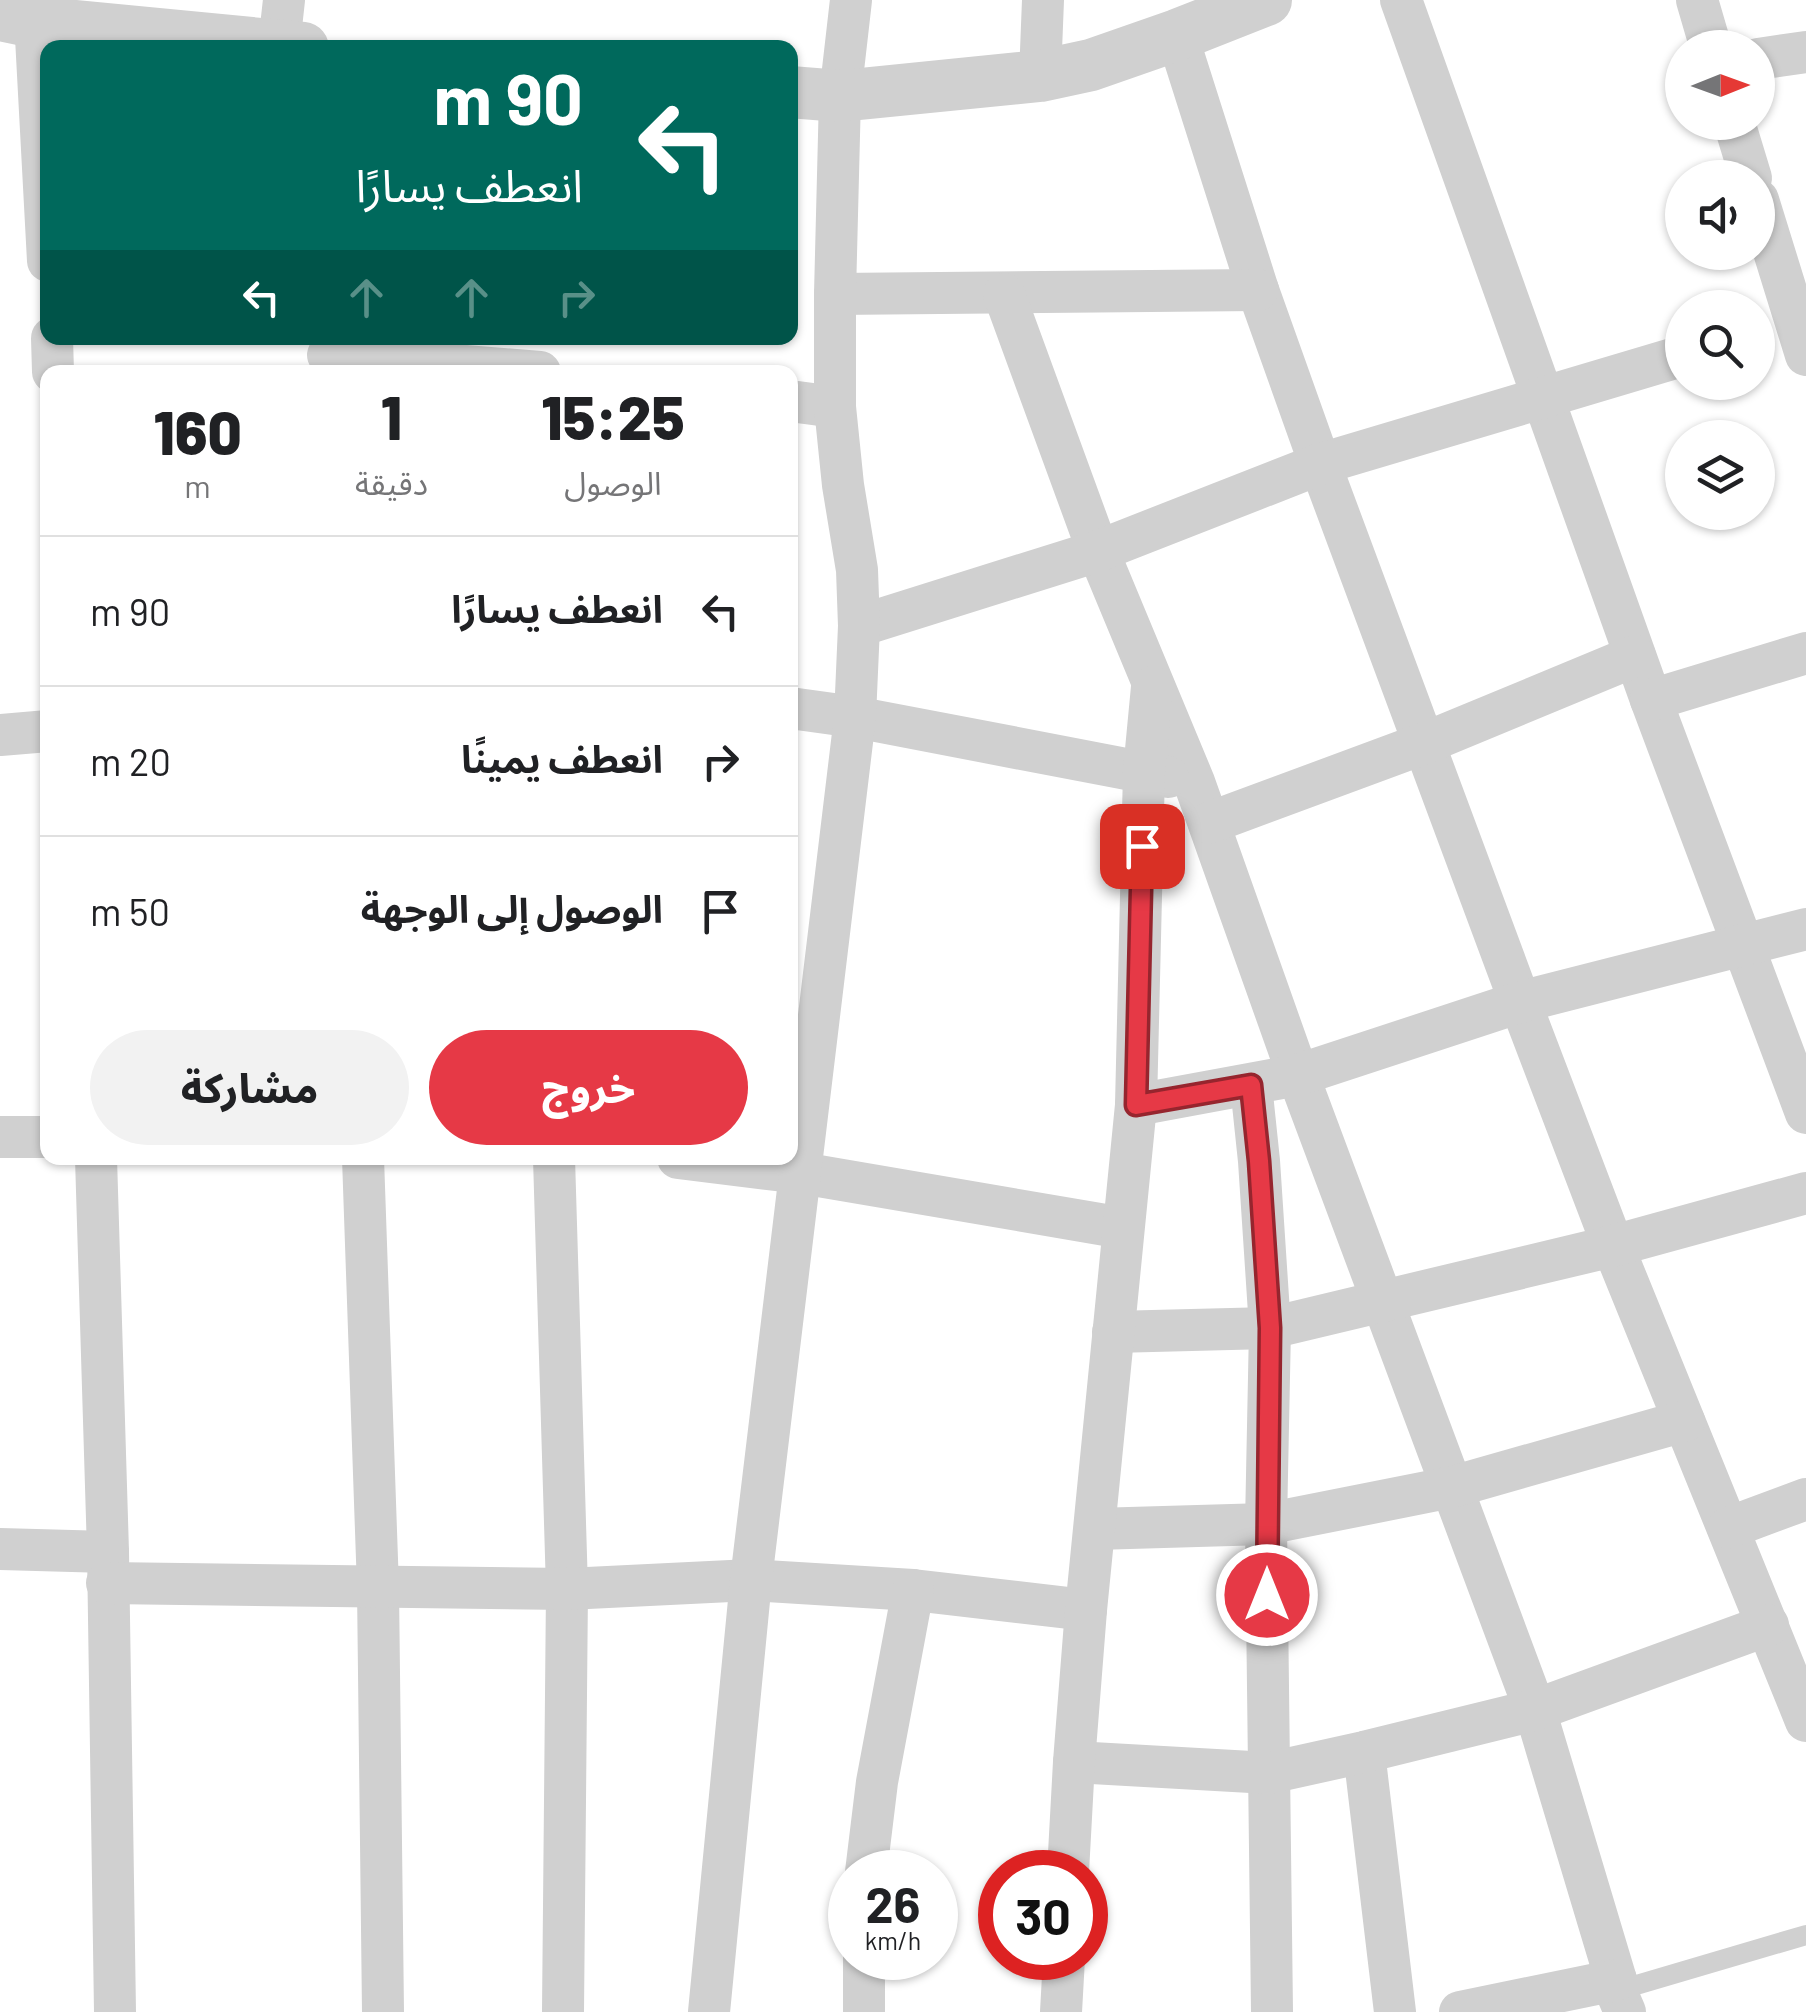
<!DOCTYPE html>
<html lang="ar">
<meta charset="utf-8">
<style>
:root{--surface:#fff;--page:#f2f2f2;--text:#202124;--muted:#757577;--line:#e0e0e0;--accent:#e63946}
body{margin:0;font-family:Barlow,"Noto Sans Arabic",sans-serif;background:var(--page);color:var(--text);direction:rtl;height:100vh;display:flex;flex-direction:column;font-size:38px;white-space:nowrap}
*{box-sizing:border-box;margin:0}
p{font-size:32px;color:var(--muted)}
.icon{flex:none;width:55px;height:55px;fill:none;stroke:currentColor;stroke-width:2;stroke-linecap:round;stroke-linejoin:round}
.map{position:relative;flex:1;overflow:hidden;direction:ltr}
.side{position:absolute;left:40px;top:365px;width:758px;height:800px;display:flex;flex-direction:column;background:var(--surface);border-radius:20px;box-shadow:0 2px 8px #0004;direction:rtl}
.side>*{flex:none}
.hud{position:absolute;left:40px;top:40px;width:758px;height:305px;border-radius:20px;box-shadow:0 2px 8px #0004;direction:rtl;background:#00695c;color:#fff;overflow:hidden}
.needle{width:65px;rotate:89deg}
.buttons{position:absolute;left:1665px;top:30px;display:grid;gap:20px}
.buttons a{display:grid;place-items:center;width:110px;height:110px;border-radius:50%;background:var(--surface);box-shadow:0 2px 8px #0004;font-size:50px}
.speed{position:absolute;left:828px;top:1850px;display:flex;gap:20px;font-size:50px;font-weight:700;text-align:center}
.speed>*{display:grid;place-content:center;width:130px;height:130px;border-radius:50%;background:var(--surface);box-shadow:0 2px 8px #0004;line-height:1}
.speed small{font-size:25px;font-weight:400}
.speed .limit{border:15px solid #d22;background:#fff;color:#111}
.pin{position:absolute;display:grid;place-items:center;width:85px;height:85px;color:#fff;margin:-42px;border-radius:20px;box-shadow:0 5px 15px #0006}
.me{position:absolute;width:110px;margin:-55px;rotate:0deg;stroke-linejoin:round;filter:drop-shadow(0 0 8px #0008)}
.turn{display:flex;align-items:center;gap:35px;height:210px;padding:0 50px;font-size:45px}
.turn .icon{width:130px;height:130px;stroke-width:2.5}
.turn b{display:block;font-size:70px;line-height:85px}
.lanes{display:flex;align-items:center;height:95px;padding:0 50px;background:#0003;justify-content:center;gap:50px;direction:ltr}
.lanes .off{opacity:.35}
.eta{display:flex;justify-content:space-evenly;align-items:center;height:170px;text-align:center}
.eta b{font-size:60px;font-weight:800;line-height:70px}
.button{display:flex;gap:20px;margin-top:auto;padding:20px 50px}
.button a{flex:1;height:115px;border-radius:60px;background:var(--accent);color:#fff;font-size:40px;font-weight:800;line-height:115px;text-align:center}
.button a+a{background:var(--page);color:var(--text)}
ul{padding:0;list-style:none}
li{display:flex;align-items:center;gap:30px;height:150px;padding:0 50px;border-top:2px solid var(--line)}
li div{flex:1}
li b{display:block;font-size:38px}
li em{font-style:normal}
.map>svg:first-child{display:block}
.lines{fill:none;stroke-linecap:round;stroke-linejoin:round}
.service{stroke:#d0d0d0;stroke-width:20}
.minor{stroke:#d0d0d0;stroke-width:42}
.tertiary{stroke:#d0d0d0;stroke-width:52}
.route-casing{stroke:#96252e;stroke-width:25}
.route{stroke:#e63946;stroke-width:18}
</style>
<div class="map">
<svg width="1806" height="2012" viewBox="0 0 1806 2012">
<rect width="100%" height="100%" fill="#fff"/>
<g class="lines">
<polyline class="service" points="1616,1991 1806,1935"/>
<g class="minor">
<polyline points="34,0 48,261"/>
<polyline points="1401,0 1651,700 1806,1113"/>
<polyline points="1697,0 1711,48"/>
<polyline points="1177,35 1258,290 1320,464 1520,1002 1613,1246 1806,1721"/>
<polyline points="279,45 284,0"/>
<polyline points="1758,59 1806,52"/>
<polyline points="1040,76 1043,0"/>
<polyline points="1734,122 1751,178"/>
<polyline points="1758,200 1806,355"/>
<polyline points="835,294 1258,290"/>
<polyline points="1004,294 1098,551 1194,782 1298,1075 1535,1710 1616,1980 1616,1991 1625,2012"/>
<polyline points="52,338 53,372"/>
<polyline points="328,355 540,372"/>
<polyline points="790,401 835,407"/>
<polyline points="859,626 1098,551 1320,464 1682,356"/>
<polyline points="1651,700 1806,653"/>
<polyline points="790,708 855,717 1168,777"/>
<polyline points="0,735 48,731"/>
<polyline points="1209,823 1425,743 1635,656"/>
<polyline points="1251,1085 1259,1161 1270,1328 1266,1524 1272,2012"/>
<polyline points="1136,1105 1298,1075 1520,1002 1806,929"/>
<polyline points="0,1137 48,1137"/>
<polyline points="96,1158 108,1552"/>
<polyline points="363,1158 378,1588 383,2012"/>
<polyline points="554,1158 567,1589 563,2012"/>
<polyline points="678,1158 801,1173 1123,1228"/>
<polyline points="1113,1332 1270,1328 1613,1246 1806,1193"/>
<polyline points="1728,1528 1806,1499"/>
<polyline points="1095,1529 1266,1524 1452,1487 1684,1421"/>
<polyline points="0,1549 108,1552 115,2012"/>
<polyline points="107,1583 567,1589 751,1580 913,1590 1086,1610"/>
<polyline points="1364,1752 1395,2012"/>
<polyline points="1074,1762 1269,1773 1364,1752 1535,1710 1768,1625"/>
<polyline points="866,1872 877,1782 913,1590"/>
<polyline points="1068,1872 1074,1762 1086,1610 1136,1105 1144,771 1152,687"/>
<polyline points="709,2012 751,1580 855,717 859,626 857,570 843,485 835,407 835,294 840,96 851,0"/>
<polyline points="864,2012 864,1958"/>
<polyline points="1061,2012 1064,1958"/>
<polyline points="1460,2012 1616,1980"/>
</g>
<g class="tertiary">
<polyline points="0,15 34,22 303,48"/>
<polyline points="790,92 840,96 1040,76 1091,65 1177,35 1266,0"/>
</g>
</g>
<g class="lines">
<defs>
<polyline id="route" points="1142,846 1136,1105 1251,1085 1259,1161 1270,1328 1267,1595"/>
</defs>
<use href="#route" class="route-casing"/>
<use href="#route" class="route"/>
</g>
</svg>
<div class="buttons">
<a><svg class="needle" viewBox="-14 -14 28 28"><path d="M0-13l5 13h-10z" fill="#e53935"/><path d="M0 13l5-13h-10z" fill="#757577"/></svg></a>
<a><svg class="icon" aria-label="sound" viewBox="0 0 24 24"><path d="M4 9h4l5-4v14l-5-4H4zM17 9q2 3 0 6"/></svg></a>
<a><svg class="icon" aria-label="search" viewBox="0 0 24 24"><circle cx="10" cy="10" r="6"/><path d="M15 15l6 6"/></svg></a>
<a><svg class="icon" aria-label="layers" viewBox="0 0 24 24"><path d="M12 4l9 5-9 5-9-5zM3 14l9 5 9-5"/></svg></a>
</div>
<div class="speed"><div>26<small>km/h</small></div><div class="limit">30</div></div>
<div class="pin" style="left:1142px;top:846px;background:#d93025"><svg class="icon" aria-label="arrive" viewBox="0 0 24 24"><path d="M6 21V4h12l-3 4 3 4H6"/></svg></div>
<svg class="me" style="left:1267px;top:1595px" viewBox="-20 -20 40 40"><circle r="17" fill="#e63946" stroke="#fff" stroke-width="3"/><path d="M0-11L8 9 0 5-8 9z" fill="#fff"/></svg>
<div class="hud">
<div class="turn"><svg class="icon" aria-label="left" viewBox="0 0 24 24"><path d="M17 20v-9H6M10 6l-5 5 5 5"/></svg><div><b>90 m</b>انعطف يسارًا</div></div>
<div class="lanes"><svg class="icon" aria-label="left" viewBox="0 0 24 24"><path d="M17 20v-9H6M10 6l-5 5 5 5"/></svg><svg class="icon off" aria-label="ahead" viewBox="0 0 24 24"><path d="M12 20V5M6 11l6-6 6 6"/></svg><svg class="icon off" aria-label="ahead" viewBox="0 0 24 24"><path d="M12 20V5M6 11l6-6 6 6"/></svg><svg class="icon off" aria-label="right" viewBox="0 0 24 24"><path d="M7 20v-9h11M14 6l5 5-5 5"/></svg></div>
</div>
<section class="side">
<div class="eta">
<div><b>15:25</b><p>الوصول</p></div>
<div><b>1</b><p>دقيقة</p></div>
<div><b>160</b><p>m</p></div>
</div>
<ul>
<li><svg class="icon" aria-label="left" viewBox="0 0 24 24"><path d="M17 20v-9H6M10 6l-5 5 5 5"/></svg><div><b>انعطف يسارًا</b></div><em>90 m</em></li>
<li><svg class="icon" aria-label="right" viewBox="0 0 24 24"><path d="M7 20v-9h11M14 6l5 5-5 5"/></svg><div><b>انعطف يمينًا</b></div><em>20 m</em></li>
<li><svg class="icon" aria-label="arrive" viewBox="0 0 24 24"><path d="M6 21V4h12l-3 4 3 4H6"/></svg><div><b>الوصول إلى الوجهة</b></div><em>50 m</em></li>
</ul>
<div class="button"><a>خروج</a><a>مشاركة</a></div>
</section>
</div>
